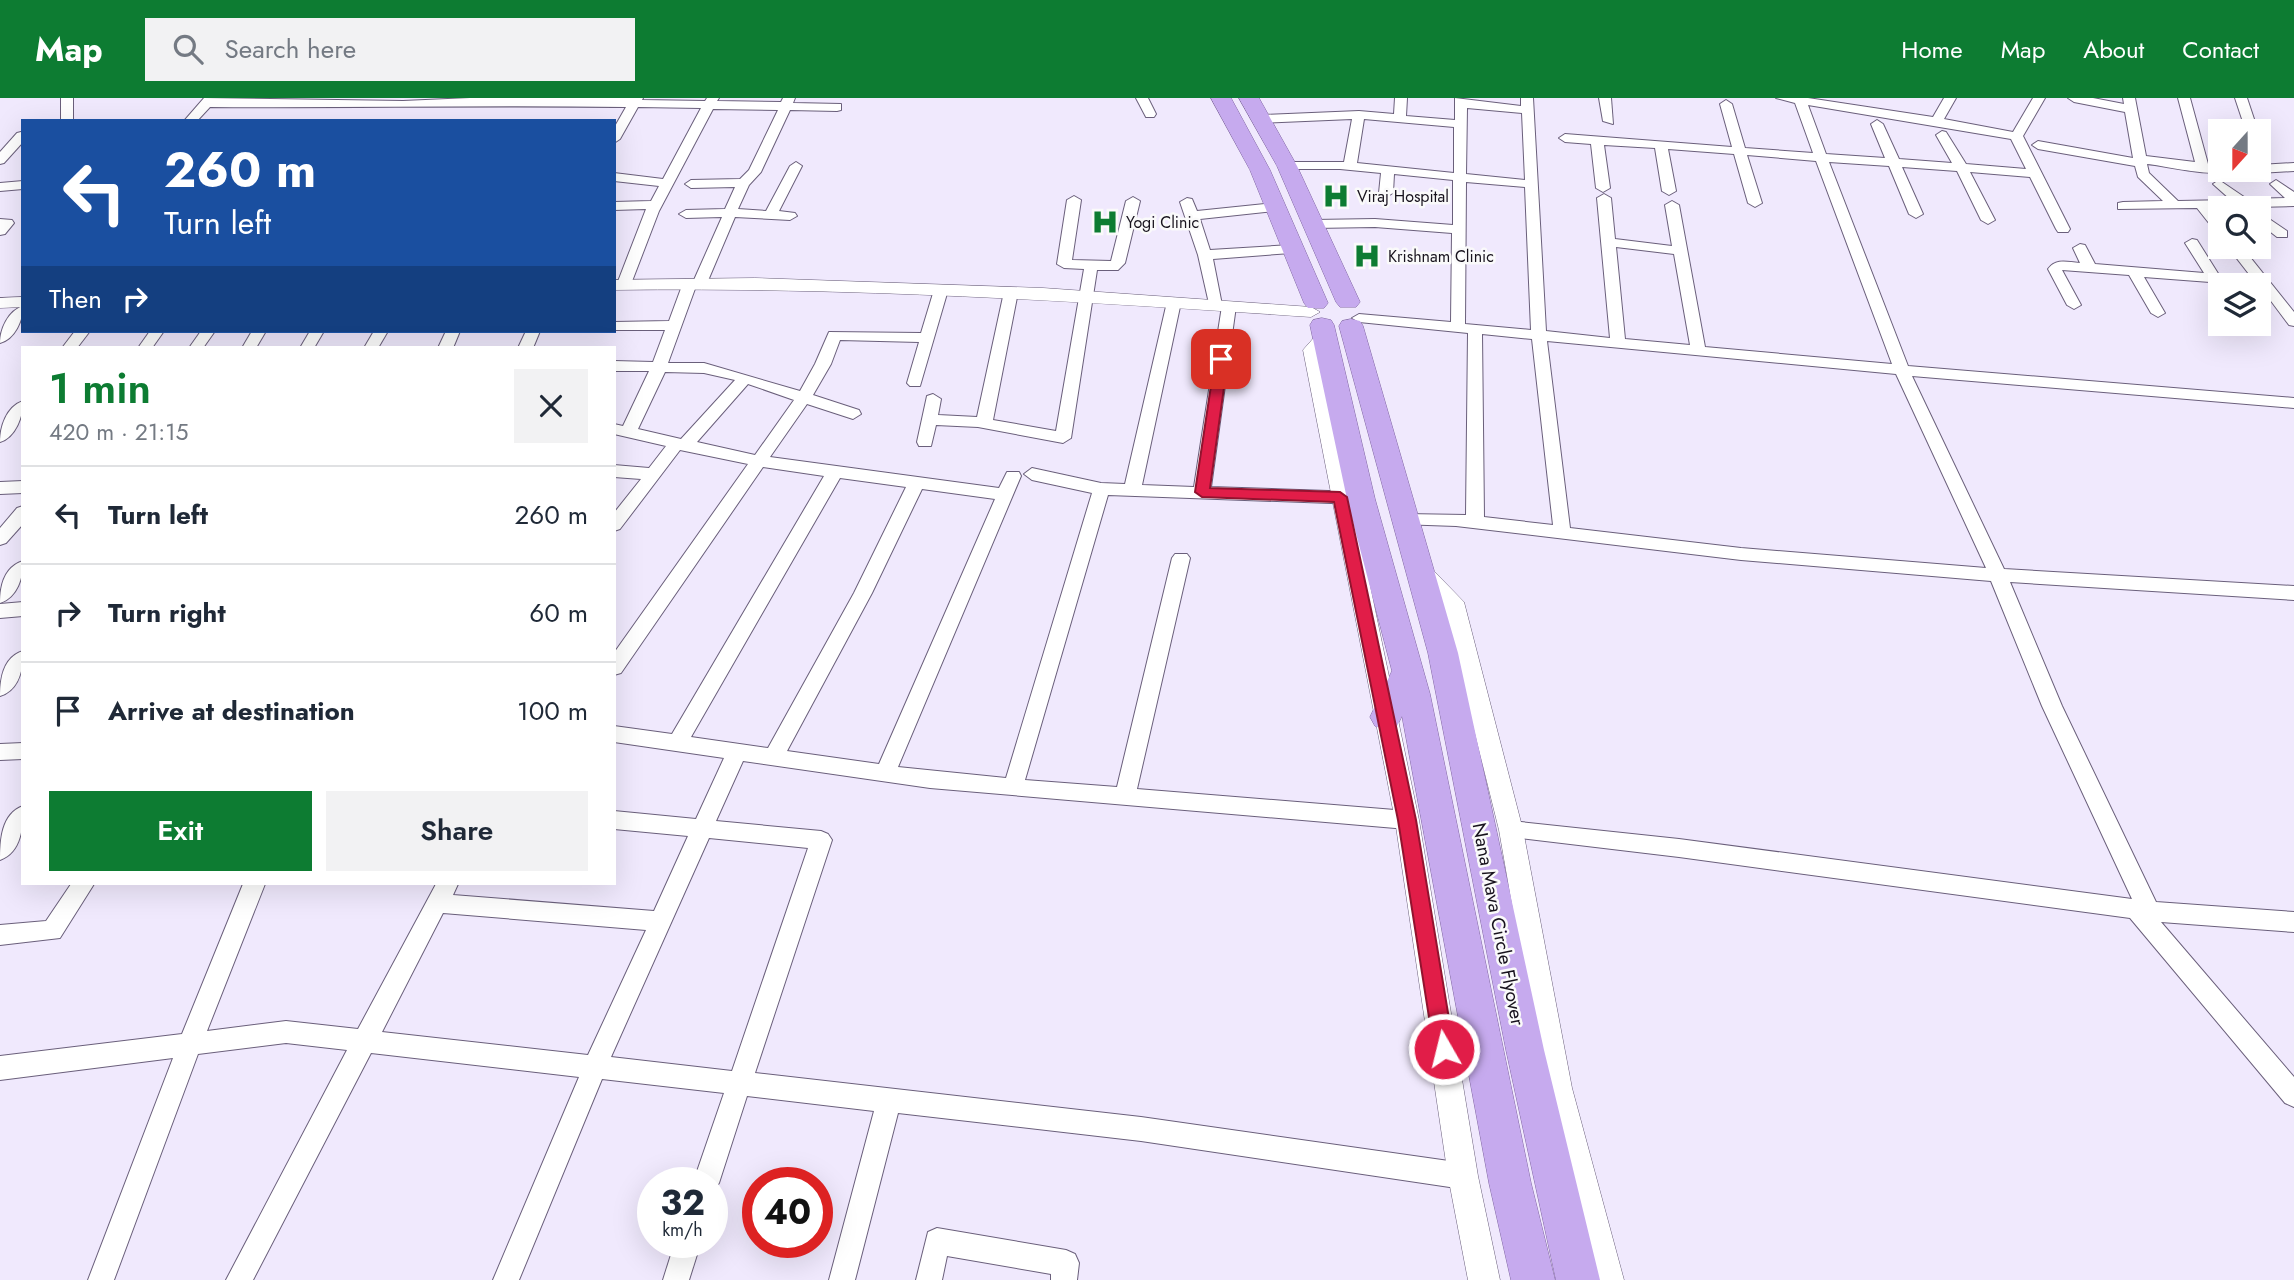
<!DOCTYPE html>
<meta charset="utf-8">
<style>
:root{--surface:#fff;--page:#f2f2f3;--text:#1f2937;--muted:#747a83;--line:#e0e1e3;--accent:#0d7c32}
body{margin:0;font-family:Jost,sans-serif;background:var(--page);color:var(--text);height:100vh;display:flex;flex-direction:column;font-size:26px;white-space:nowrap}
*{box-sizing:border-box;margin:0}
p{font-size:23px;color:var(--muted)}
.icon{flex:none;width:38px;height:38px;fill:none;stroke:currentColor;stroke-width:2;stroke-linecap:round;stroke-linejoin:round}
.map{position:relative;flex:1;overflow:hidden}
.sheet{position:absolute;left:21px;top:248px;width:595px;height:539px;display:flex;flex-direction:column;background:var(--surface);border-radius:0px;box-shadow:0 7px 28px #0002}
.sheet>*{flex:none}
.hud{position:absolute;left:21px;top:21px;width:595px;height:214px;border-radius:0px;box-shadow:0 7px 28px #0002;background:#1a4fa0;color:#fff;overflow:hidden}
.needle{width:46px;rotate:201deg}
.buttons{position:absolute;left:2208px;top:21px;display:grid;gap:14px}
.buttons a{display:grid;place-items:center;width:63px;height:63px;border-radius:0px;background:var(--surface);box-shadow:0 7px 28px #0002;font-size:35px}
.speed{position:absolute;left:637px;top:1069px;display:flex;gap:14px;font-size:35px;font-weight:700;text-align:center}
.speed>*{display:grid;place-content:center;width:91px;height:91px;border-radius:50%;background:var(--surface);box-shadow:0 7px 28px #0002;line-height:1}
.speed small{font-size:18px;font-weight:400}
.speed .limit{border:10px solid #d22;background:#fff;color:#111}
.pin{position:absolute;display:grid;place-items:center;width:60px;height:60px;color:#fff;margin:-30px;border-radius:14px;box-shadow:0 4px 10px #0006}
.me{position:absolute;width:77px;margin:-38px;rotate:352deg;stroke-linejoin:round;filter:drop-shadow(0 0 5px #0008)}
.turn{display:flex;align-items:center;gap:24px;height:147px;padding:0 28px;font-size:32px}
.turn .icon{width:91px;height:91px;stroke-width:2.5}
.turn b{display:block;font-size:49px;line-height:60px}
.then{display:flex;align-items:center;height:66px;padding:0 28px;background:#0003;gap:14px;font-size:26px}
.round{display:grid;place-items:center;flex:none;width:74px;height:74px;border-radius:0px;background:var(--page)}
.summary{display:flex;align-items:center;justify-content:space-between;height:119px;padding:0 28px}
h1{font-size:42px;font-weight:600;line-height:52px;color:var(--accent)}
.button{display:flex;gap:14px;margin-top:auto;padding:14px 28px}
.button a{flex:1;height:80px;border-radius:0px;background:var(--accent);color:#fff;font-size:28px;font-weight:600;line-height:80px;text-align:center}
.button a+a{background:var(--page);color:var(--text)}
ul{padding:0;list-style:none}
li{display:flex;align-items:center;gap:21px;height:98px;padding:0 28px;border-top:2px solid var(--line)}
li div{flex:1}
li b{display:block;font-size:26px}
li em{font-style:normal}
header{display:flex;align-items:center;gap:42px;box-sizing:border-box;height:98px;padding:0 35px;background:var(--accent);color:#fff}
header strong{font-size:33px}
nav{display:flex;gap:38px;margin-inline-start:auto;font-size:24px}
.search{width:490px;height:63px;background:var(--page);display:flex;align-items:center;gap:18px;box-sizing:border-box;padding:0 24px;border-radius:0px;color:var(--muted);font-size:26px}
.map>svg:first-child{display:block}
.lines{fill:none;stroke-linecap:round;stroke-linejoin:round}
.minor-casing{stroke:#6a5f7b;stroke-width:2}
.tertiary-casing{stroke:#6a5f7b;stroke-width:1}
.trunk-casing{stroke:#8066a2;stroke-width:1}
.minor{fill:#fff;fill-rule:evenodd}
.tertiary{fill:#fff;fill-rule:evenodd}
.trunk{fill:#c6aaee;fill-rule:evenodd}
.route{fill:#e11d48;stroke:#92132f;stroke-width:2}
.labels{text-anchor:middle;stroke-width:5;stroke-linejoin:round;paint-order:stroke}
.far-poi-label{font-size:16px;fill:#17121d;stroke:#fafafa;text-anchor:start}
.street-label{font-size:19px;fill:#17121d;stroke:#fafafa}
</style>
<header>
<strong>Map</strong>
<div class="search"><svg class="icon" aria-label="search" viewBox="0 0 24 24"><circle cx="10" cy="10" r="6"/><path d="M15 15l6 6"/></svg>Search here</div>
<nav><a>Home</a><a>Map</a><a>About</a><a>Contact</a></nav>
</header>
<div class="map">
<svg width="2294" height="1182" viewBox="0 0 2294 1182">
<rect width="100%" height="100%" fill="#f0e9fd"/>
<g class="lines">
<defs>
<g id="minor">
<rect x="61" y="0" width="12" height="23"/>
<path d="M204,0L403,3L470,0H643L642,2L705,3L707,0H719L717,3L781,4L783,0H795L793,5L841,6V12L837,13L790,12L761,74L749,87L738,111L766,113L790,68L796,64L802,68L779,113L795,115L797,118L790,122L735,119L707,185L705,188H696L668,265H704L800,293L815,266L829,234L921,235L934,192L941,188L948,192L920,288H910L907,285L919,244L840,242L831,266L813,297L859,312L861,316L853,321L807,306L770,359L999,390L1007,374H1019L1021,378L898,669L1006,680L1092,395L1032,382L1024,376L1032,370L1101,385L1125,386L1167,204L1174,200L1181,204L1142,387L1194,389L1222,208L1224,205H1234L1236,208L1211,389L1358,394L1366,400L1358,406L1108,397L1025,682L1117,689L1172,460L1175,456H1187L1190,460L1137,691L1407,713L1414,716L1417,722L1414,728L1407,731L930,690L743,663L716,723L821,733L828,736L832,742L755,975L1141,1019L1463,1065L1472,1069L1476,1078L1472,1087L1463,1091L1141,1043L898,1015L855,1182H829L874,1013L747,998L719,1085L712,1095V1085H693L724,995L602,981L519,1182H493L579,979L371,955L253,1182H226L347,952L286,945L198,956L114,1182H88L173,960L0,982V958L182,936L243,786H265L207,933L286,923L358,931L436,786H458L453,797L654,813L688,738L614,731V713L696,721L724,660L614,644V628L672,636L824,378L763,369L621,575L614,577V555L748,366L680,352L620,431L614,433V415L641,381L614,379V367L649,370L666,348L614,336V326L623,328L649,273H614V263L653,264L665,232H614V224L669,223L683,185L685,182H694L722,119L686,120L679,116L686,112L725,111L735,89L691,90L685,86L691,82L740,81L749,72L778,12L713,11L659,113L631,186L624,190L617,186L646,111L614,112V104L651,103L659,88L614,83V75L663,81L701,10L638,9L620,41L614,45V30L626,9C487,7 349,10 210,9L197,23H184ZM665,274L704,275L735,282L681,341L638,331ZM748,286L794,302L755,357L697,344ZM840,380L906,389L854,495L768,650L691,639ZM922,391L995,401L879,666L787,653L872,495ZM709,740L808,750L732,973L611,959ZM443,815L646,832L588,957L382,934Z"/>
<polygon points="1136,0 1148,0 1156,16 1154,19 1146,19"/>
<path d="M1395,0H1407L1406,18L1455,22V0L1521,8V0H1533L1546,233L1610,240L1597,100L1604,96L1611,100L1615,141L1672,148L1665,107L1672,103L1679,107L1705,249L1892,266L1816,63L1747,57L1762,105L1755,109L1748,105L1734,56L1668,51L1676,93L1669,97L1662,93L1655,50L1604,47L1610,90L1603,94L1596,90L1591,46L1565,44L1559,40L1565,36L1732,49L1720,6L1726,2L1732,6L1745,50L1813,55L1795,5L1776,0H1808L1933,19L1944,0H1956L1944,21L2013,34L2033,0H2045L2023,38L2070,131L2068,134H2058L2056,131L2030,79L1970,74L1995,122L1988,126L1981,122L1957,73L1902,69L1923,116L1916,120L1909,116L1889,68L1829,64L1908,268L2294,300V310L1912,278L2004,471L2294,488V502L2010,484L2062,608L2156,804L2294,814V834L2161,824L2294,979V1009L2285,1005L2130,820L1679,759L1504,738L1500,732L1504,726L1511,723L1679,741L2132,801L2042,608L1991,483L1741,462L1456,428L1399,426L1396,422L1399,418L1405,416L1466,417L1468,235L1359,224L1352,220L1359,216L1451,224L1452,135L1375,129L1314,130L1307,126L1314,122L1375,121L1453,127V82L1394,76L1393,95L1386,99L1379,95L1381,75L1340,71H1282V65L1287,64H1344L1352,21L1261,25L1255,21L1261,17L1359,13L1394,16ZM1808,7L2011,41L2026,71L1966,66L1946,34L1942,33L1936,37L1952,65L1899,61L1883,26L1877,22L1871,26L1885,60L1826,56ZM1467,10L1522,15L1525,82L1466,76ZM1364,21L1454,29V75L1357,65ZM1466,84L1525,89L1531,232L1465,226ZM1616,149L1674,156L1690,247L1625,241ZM1482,236L1532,241L1553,427L1484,419ZM1547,243L1896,276L1986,470L1741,450L1570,430Z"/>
<polygon points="1599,0 1611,0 1613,26 1603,23"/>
<path d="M2068,0H2093L2124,6L2123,0H2135L2146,58L2195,64L2178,0H2190L2208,66L2221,67V72H2227C2213,80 2167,68 2147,66L2149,75L2178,103L2231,102L2213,86L2219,82L2247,101L2285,100L2270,86L2276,82L2294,94V108L2211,110L2221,122V135L2216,134L2197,110L2118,111V105L2123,104L2163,103L2138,79L2135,68L2038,51L2032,47L2038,43L2133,60L2125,14L2074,4Z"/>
<polygon points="2235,0 2247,0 2258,33 2246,33"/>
<polygon points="21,34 23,44 4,65 0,66 0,54 17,35"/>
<polygon points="2294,65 2294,73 2259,75 2253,72 2259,72 2259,67"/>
<polygon points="23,83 23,91 0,93 0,85"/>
<polygon points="1074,98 1081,102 1072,162 1111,163 1126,103 1133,99 1140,103 1125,165 1118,172 1097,172 1071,340 1063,345 978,329 936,327 931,348 919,348 917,344 927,298 933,296 941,301 938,317 977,319 1004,194 1011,190 1018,194 993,322 1056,333 1084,171 1064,170 1057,166 1067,102"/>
<polygon points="1187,100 1192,101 1197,113 1275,105 1282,109 1275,113 1200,121 1210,152 1291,147 1298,151 1291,155 1213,161 1222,207 1220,210 1210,210 1198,157 1180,104"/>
<polygon points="2259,114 2287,133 2287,139 2277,139 2259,125"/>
<polygon points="0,121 12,122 14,125 5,136 0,137"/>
<path d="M2192,141L2197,142L2219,177L2252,180L2228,149H2242L2294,214V228L2289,227L2259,187L2225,186L2218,190L2210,184L2144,179L2165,215L2158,219L2151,215L2129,177L2062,172L2081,207L2074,211L2067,207L2048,171C2056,160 2067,164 2080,165L2073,150L2080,146L2085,147L2095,166L2204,175L2185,145Z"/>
<path d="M23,208C23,222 15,241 0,245C0,231 8,213 23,208Z"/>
<polygon points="75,233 90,233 77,250 62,250"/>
<polygon points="150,233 164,233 152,250 138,250"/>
<polygon points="201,233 215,233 203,250 189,250"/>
<polygon points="252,233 266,233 256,250 242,250"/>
<polygon points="310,233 324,233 314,250 300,250"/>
<polygon points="374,233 388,233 378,250 364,250"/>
<polygon points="446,233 460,233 453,250 438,250"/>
<polygon points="526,233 540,233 533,250 518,250"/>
<path d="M23,303C23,318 16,339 0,344C0,329 6,309 23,303Z"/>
<polygon points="23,383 23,395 0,396 0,384"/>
<polygon points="23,408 23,426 6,445 0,447 0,430 17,410"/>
<path d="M23,463C23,479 18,499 0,505C0,488 4,469 23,463Z"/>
<polygon points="23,504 23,518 0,520 0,506"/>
<path d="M23,553C23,570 20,592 0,598C0,581 3,559 23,553Z"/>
<polygon points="23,645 23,661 0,662 0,646"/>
<path d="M23,708C23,728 22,754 0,762C0,743 1,716 23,708Z"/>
<polygon points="71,786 94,786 60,840 0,847 0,827 46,823"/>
<polygon points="937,1130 1066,1152 1075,1156 1079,1165 1077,1182 1051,1182 1051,1176 947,1158 942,1182 916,1182 928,1134"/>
<polygon points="675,1144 701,1144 689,1182 663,1182"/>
</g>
<g id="tertiary">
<path d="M755,180L1043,190L1311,209L1320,214L1311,219C1079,203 847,189 614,192V182Z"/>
<polygon points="23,199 23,209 0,210 0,200"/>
<polygon points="1324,234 1333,239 1321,253 1419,722 1478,1078 1500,1182 1468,1182 1448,1078 1395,722 1303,252 1318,235"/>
<polygon points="1419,462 1426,465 1464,504 1523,732 1572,990 1624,1182 1592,1182 1544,990 1499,732 1443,507 1409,470 1412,465"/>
</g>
<g id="trunk">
<polygon points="1211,0 1231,0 1270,72 1328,205 1324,210 1308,210 1304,205 1250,72"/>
<polygon points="1239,0 1259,0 1297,68 1360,204 1356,209 1340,209 1336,204 1277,68"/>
<polygon points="1322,220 1331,222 1334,227 1375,401 1430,596 1531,1085 1555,1182 1511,1182 1489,1085 1402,618 1397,628 1386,632 1375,628 1370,619 1392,573 1347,401 1310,227 1313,222"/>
<polygon points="1351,221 1360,223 1363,228 1458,555 1544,952 1600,1182 1556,1182 1506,952 1428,555 1339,228 1342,223"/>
</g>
</defs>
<use href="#minor" class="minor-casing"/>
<use href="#tertiary" class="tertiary-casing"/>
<use href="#trunk" class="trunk-casing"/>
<use href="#minor" class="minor"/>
<use href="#tertiary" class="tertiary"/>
<use href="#trunk" class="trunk"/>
</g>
<polygon class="route" points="1221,258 1228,261 1210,390 1340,394 1347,399 1416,722 1454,951 1451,957 1444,960 1437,957 1434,951 1398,722 1334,404 1202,399 1195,394 1215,261"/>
<defs>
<symbol id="hospital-bare" viewBox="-9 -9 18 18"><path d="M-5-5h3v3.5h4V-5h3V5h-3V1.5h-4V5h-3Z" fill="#0d7c32" stroke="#fafafa" stroke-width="2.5" paint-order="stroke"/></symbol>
</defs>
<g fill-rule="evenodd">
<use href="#hospital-bare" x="1317" y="79" width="38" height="38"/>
<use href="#hospital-bare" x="1086" y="105" width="38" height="38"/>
<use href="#hospital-bare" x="1348" y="139" width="38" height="38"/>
</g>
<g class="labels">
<g class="far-poi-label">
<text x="1357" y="104">Viraj Hospital</text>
<text x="1126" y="130">Yogi Clinic</text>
<text x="1388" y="164">Krishnam Clinic</text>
</g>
<g class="street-label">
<text transform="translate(1499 826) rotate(79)" y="7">Nana Mava Circle Flyover</text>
</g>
</g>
</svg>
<div class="buttons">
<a><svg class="needle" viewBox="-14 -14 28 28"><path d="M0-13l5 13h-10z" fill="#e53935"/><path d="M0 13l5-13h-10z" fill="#747a83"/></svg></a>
<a><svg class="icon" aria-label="search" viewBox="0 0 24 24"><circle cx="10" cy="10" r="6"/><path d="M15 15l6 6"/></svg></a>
<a><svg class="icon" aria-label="layers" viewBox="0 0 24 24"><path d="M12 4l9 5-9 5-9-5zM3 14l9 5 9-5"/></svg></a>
</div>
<div class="speed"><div>32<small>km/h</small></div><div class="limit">40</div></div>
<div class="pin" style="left:1221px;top:261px;background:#d93025"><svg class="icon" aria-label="arrive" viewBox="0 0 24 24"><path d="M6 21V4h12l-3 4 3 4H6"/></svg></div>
<svg class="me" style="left:1444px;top:951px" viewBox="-20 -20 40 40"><circle r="17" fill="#e11d48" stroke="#fff" stroke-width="3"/><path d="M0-11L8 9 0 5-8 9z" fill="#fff"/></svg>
<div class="hud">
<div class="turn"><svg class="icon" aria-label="left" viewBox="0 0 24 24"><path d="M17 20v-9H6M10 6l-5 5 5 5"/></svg><div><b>260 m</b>Turn left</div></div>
<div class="then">Then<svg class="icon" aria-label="right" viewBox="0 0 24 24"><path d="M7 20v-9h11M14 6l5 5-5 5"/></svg></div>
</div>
<section class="sheet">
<div class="summary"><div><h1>1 min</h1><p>420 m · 21:15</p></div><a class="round"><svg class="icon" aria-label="close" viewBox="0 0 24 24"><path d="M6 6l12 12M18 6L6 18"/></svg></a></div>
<ul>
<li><svg class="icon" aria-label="left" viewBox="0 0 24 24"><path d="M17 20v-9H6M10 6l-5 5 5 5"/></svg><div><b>Turn left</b></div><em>260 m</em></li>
<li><svg class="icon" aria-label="right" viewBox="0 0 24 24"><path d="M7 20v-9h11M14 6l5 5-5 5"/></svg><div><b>Turn right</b></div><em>60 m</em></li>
<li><svg class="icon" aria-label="arrive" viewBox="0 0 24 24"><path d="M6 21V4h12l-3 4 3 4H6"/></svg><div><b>Arrive at destination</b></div><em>100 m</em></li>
</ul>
<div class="button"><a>Exit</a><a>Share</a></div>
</section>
</div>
